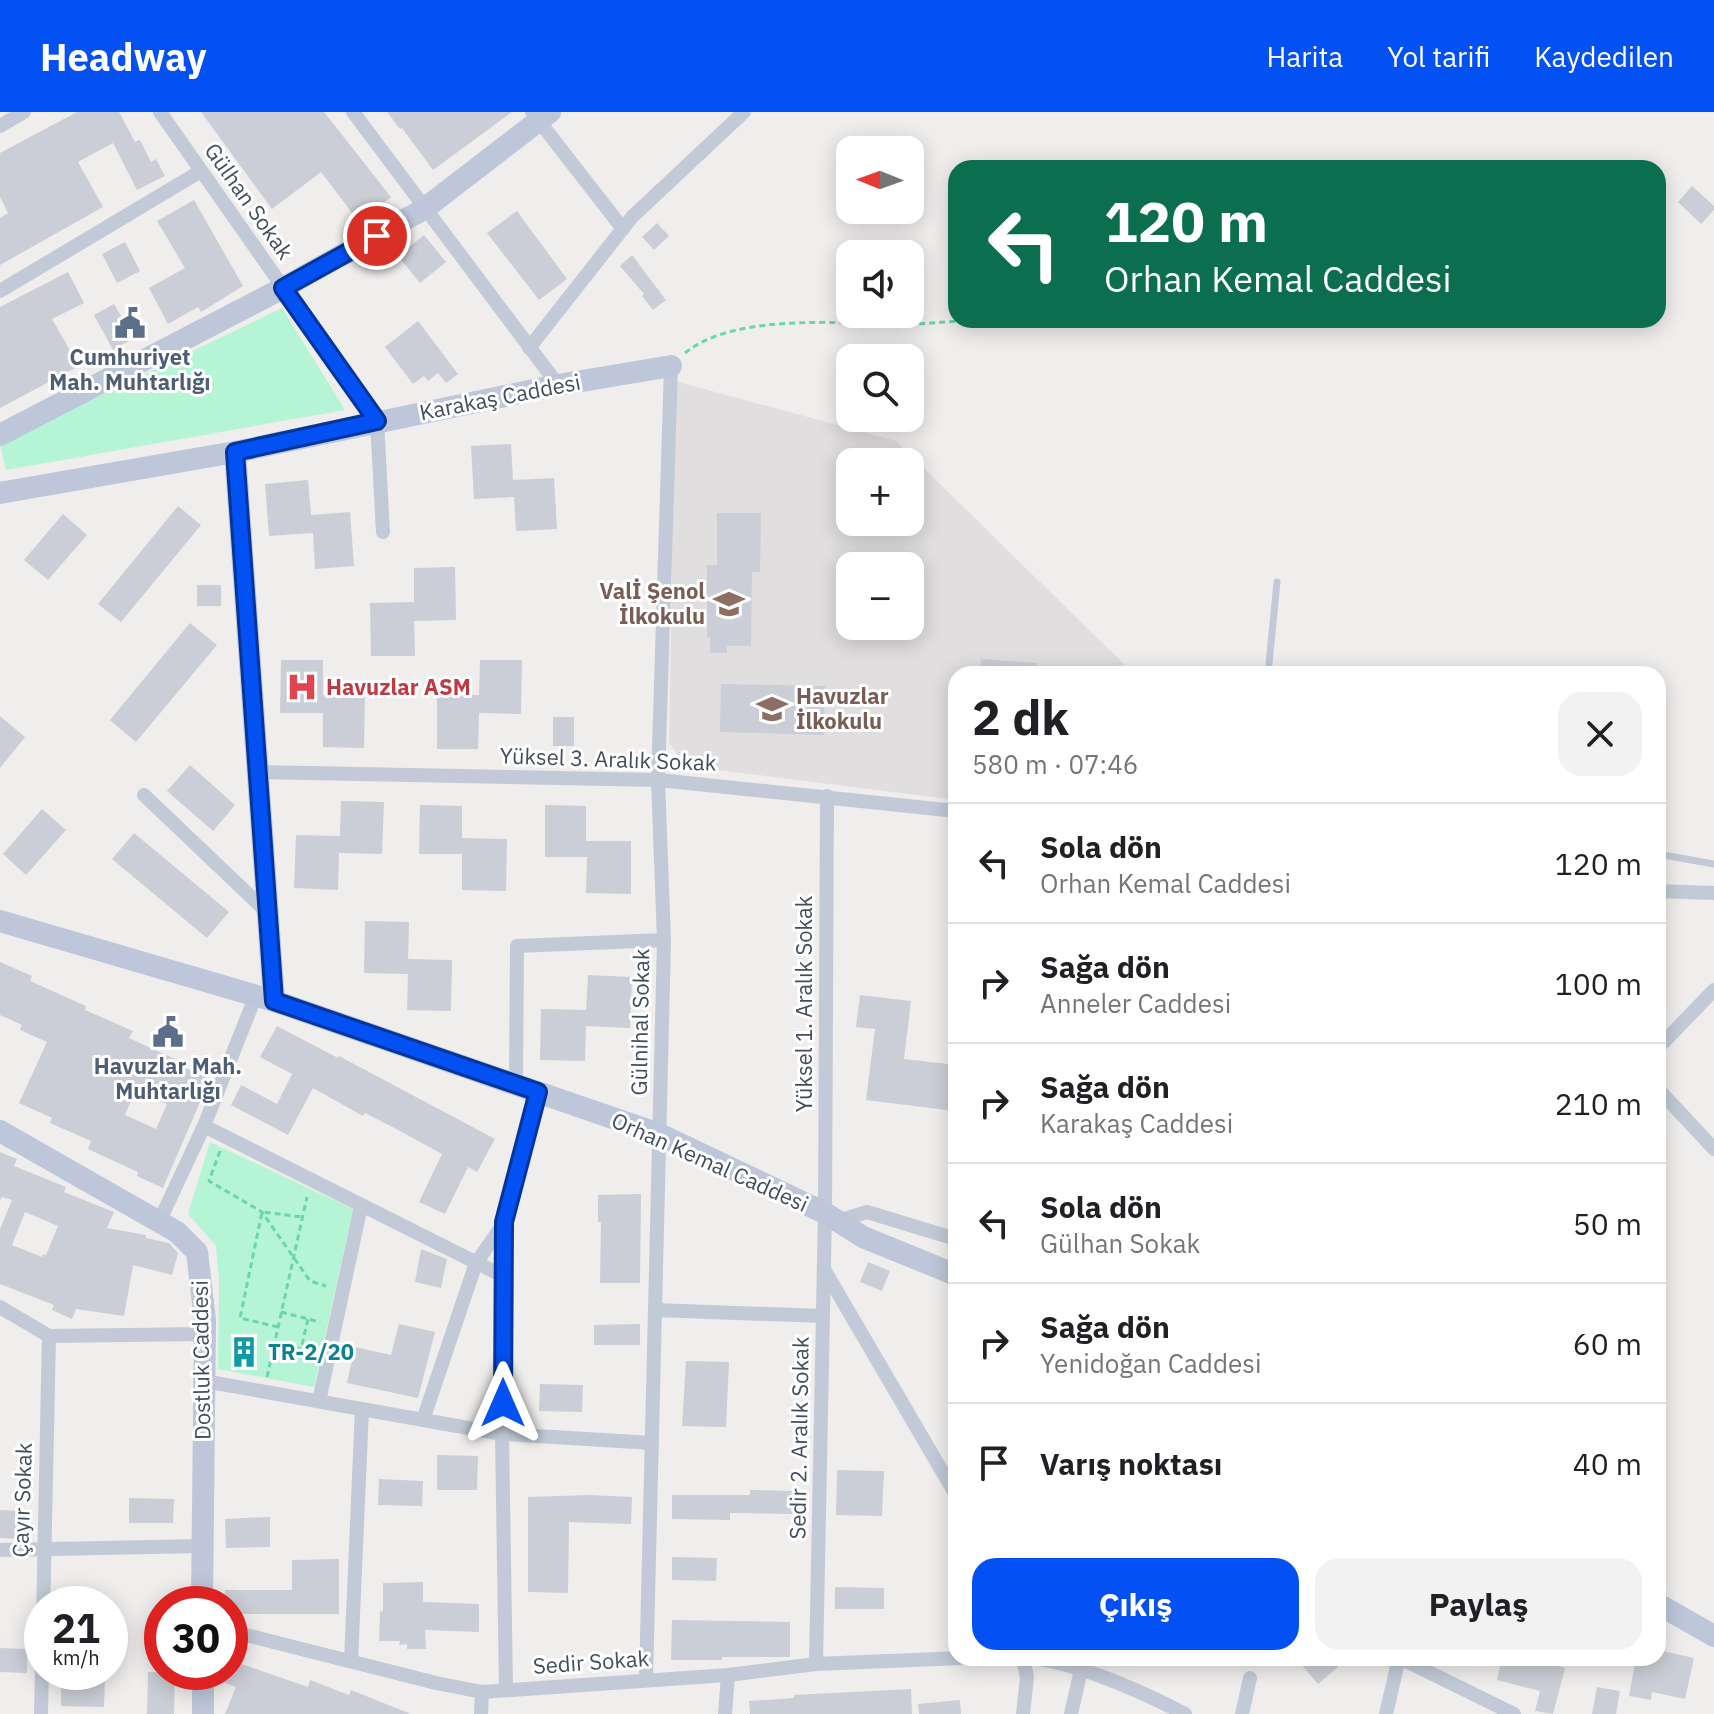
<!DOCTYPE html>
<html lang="tr">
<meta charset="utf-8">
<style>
:root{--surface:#fff;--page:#f2f2f2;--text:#202124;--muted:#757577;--line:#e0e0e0;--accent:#0451f3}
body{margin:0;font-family:"IBM Plex Sans",sans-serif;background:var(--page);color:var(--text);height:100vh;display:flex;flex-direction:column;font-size:30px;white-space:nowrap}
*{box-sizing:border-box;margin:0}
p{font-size:26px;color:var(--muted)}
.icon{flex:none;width:44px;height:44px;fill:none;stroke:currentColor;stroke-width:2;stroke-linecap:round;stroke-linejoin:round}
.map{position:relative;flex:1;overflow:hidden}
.details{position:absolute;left:948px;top:554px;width:718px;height:1000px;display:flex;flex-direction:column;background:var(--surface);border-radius:24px;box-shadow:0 4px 20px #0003}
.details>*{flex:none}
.hud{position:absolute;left:948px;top:48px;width:718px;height:168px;border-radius:24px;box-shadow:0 4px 20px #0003;background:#0b6e4f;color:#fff;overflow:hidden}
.needle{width:52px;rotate:271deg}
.buttons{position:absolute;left:836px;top:24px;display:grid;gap:16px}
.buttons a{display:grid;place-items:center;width:88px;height:88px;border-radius:16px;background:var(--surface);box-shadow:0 4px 20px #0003;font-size:40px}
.speed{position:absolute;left:24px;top:1474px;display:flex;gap:16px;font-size:40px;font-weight:700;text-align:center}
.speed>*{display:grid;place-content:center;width:104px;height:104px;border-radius:50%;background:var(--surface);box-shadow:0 4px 20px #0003;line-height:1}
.speed small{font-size:20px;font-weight:400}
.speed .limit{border:12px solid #d22;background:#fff;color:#111}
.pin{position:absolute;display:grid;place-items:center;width:68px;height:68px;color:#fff;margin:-34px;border:4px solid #fff;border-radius:50%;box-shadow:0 2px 8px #0007}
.me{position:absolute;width:88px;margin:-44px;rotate:0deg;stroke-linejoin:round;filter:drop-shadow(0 0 6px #0008)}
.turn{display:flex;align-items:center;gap:28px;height:168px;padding:0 24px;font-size:36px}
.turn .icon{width:104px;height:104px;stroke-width:2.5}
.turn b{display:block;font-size:56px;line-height:68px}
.round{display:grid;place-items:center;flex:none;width:84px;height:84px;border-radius:24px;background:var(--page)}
.overview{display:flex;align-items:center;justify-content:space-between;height:136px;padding:0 24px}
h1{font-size:48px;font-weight:700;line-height:60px}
.action{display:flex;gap:16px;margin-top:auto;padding:16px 24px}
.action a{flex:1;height:92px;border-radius:24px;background:var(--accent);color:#fff;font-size:32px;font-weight:700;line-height:92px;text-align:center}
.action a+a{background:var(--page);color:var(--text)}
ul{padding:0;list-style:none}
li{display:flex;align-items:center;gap:24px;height:120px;padding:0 24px;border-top:2px solid var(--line)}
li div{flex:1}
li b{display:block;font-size:30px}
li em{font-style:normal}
header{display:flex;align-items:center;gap:48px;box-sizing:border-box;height:112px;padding:0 40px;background:var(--accent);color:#fff}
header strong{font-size:38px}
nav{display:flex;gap:44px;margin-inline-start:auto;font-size:28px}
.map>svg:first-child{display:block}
.education{fill:#e1dedf;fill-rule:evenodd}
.green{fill:#b5f4d4}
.building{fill:#cbced6;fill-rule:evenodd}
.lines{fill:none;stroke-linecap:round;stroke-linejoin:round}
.path{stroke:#69d6ac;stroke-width:3;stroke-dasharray:6 4;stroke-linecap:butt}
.lane{stroke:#c1cad6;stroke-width:7}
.street{stroke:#c1cad6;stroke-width:14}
.secondary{stroke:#bdc7d9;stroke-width:22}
.route-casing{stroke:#03359e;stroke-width:20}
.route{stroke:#0451f3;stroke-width:14}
.labels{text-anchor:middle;stroke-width:6;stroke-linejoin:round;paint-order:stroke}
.street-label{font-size:22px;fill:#434e5d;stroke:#fff}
.service-label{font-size:22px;font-weight:bold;fill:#4e5e75;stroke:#fff}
.education-label{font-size:22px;font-weight:bold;fill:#785e54;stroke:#fff;text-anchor:end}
.health-label{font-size:22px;font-weight:bold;fill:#be3a42;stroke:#fff;text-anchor:start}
.culture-label{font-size:22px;font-weight:bold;fill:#0d838f;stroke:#fff;text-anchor:start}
</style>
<header>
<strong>Headway</strong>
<nav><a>Harita</a><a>Yol tarifi</a><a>Kaydedilen</a></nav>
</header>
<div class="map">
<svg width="1714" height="1602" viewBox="0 0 1714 1602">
<rect width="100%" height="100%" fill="#f0eded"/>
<path class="education" d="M675,269L896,329L1134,562H956V688L686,654L669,631ZM850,350H910V410H850ZM850,454H910V514H850Z"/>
<g class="green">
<polygon points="282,196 345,298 6,358 0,332"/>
<polygon points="210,1030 353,1097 314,1275 218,1257 219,1167 216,1134 188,1102"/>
</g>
<g class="building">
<polygon points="77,0 119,0 135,30 140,28 151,50 156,47 165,64 137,78 113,31 78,50 103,95 0,153 0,106 8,101 0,85 0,41"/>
<polygon points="201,0 324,0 391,85 359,110 321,60 272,97"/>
<polygon points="387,0 512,0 433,58 402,16 400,17"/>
<polygon points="1692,74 1714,94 1714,98 1701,112 1678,90"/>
<polygon points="194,88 243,174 201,200 198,195 168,212 149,176 185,156 157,109"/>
<polygon points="517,99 567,167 539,188 487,121"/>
<polygon points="657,111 669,124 654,138 642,125"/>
<polygon points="424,123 446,150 420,171 398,144"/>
<polygon points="125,130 140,159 117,171 102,142"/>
<polygon points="632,143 666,188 653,198 642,184 644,182 620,154"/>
<polygon points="68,160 84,191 52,207 79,254 0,296 0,195"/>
<polygon points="114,192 134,226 113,238 94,203"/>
<polygon points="418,209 458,262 446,271 438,261 428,269 424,264 413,272 385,235"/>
<polygon points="511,332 513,368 554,366 557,417 516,419 514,385 474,387 471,334"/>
<polygon points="308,368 311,403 350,400 354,454 315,457 313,421 269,424 265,372"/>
<polygon points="178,394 201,413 121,510 98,492"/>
<polygon points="717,401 761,401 760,460 752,460 751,534 727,534 727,541 710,541 710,525 707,525 707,453 717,453"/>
<polygon points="63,402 87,423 48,468 24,448"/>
<polygon points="455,455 456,508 414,509 415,544 371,544 370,491 414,490 414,456"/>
<rect x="197" y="473" width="24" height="21"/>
<polygon points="190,511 217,533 136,630 110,608"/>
<polygon points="981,547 1037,551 1037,562 980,562"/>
<polygon points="281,548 323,548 323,583 365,583 364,636 323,635 323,601 280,601"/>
<polygon points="480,548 522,548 521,602 479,601 478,637 437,637 437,583 479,583"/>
<polygon points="721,572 825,574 824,623 720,620"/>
<polygon points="0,604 25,625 0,656"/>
<rect x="553" y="605" width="21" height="29"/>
<polygon points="190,653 235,693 213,719 167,679"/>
<polygon points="341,689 384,690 382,742 339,741 338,778 294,776 296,723 340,724"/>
<polygon points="420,693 462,694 462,726 507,727 506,779 462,778 462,742 419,742"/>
<polygon points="545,693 586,694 586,729 631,729 631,782 586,781 587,745 545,745"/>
<polygon points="42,697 66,718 26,763 3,742"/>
<polygon points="134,721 229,800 207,826 112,747"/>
<polygon points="365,809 409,810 408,847 452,848 451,899 407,898 408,862 364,861"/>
<path d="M0,850L32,864L30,869L86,894L85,898L133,919L129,926L175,947L174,951L210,967L163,1076L137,1064L138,1060L88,1037L91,1029L50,1011L52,1006L19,991L47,930L20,918L22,913L0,903ZM135,979L167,992L156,1017L125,1003Z"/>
<polygon points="588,863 632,865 630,916 586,914 585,949 540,948 541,897 586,898"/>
<polygon points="860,883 911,889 904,947 956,953 954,999 866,988 875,917 856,915"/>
<polygon points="277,914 338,946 339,944 495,1027 477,1060 468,1055 445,1102 419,1090 442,1042 400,1019 365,1001 363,1004 313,976 288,1023 231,993 241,973 277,992 292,962 260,945"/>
<path d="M0,1040L17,1047L14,1054L66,1075L64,1080L114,1100L107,1116L146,1123V1126L169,1131L178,1141L172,1163L133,1153L124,1204L76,1197L72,1207L52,1198L54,1193L0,1172V1117L12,1088L2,1085L0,1088ZM25,1100L58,1114L46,1143L43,1142L42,1145L12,1133Z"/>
<polygon points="641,1082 640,1171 600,1171 601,1110 598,1110 598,1083"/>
<polygon points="421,1137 447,1147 441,1176 415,1170"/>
<polygon points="868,1150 890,1159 882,1179 860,1170"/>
<polygon points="399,1212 435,1220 418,1286 347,1271 355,1235 391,1243"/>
<polygon points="640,1212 640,1233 594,1233 594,1213"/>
<polygon points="232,1230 256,1230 255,1250 232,1250"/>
<polygon points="686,1249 729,1250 726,1315 682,1314"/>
<polygon points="540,1272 583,1273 582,1300 539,1299"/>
<polygon points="437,1343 478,1344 477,1378 437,1378"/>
<polygon points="837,1358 884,1359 882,1404 836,1403"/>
<polygon points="379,1367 423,1369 422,1394 378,1393"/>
<polygon points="750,1378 795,1379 795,1402 730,1401 730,1408 672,1407 672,1383 750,1383"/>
<polygon points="590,1383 632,1385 631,1412 569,1410 568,1481 528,1480 528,1385"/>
<polygon points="129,1386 174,1387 173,1411 129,1411"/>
<polygon points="0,1398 20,1399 19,1427 0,1426"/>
<polygon points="270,1405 270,1435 226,1436 225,1407"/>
<polygon points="672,1445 717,1446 716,1469 672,1468"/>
<polygon points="339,1447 339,1502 230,1502 230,1492 224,1492 225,1478 292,1478 292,1448"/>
<polygon points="423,1470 423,1490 479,1492 479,1520 425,1518 426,1537 407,1537 407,1532 399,1533 400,1529 379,1529 380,1500 383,1499 383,1471"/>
<polygon points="835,1475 884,1476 884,1497 835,1497"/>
<polygon points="672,1508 790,1510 790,1545 722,1545 722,1548 671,1548"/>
<polygon points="0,1536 27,1537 27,1561 0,1560"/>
<polygon points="1658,1538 1694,1546 1685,1587 1652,1580 1651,1588 1629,1584 1636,1546 1658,1546"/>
<polygon points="1296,1546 1330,1546 1338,1555 1318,1572"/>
<polygon points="1502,1546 1540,1546 1539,1549 1565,1556 1553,1602 1535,1599 1540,1579 1497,1568"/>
<polygon points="230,1548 308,1575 310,1568 349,1583 351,1578 411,1602 225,1602 236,1575 217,1568 217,1560 230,1560"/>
<polygon points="148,1560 175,1560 174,1602 147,1602"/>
<polygon points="61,1567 105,1568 104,1595 61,1594"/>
<polygon points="1597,1575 1620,1579 1616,1602 1592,1602"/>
<polygon points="911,1577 912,1602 750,1602 749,1589 794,1586 794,1583"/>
<polygon points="960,1588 961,1602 919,1602 918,1592"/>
</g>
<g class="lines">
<g class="path">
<path d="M685,241C735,200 845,212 907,212C930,212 953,209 975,208"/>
<polyline points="220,1039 209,1069 262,1100 310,1169 326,1174"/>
<polyline points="281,1200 320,1210"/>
<polyline points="278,1215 240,1206 262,1100 303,1105"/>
<polyline points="276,1232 301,1237 308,1207"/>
<polyline points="267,1265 307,1085"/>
</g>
<g class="lane">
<polyline points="1268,562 1277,470"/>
<polyline points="1658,742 1714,752"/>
</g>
<g class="street">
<polyline points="160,0 377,309 383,420"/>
<polyline points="353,0 558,273"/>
<polyline points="532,0 623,117"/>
<polyline points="0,14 24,0"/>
<polyline points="0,179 201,59"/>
<polyline points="529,236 632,105 744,0"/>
<polyline points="258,660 658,668 956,699"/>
<polyline points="144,683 268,801"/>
<polyline points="1658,779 1714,781"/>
<polyline points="1658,936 1714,878"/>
<polyline points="516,970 517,834 664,828"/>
<polyline points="1658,977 1714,1037"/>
<polyline points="204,1014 503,1164"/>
<polyline points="838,1109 867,1100 956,1127"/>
<polyline points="159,1110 204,1014 256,883"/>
<polyline points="825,1159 956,1383"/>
<polyline points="0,1195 49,1224 205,1222"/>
<polyline points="655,1198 823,1204"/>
<polyline points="204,1269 502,1322 652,1331"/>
<polyline points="319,1289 361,1094"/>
<polyline points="423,1308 476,1151 504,1111"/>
<polyline points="0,1438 202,1434"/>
<polyline points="230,1519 436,1571 482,1580 728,1563 816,1552 961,1546"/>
<polyline points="1023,1546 1027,1565 1023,1602"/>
<path d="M1031,1546C1078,1551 1143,1580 1185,1602"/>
<polyline points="1400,1546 1514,1602"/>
<polyline points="351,1549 362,1297"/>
<polyline points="816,1552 825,1101 827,684"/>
<polyline points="646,1568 664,828 658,668 671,254"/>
<polyline points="506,1577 502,1322 504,1110 538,980"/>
<polyline points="41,1602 49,1224"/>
<polyline points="481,1602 482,1580"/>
<polyline points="725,1602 728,1563"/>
<polyline points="1071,1602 1081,1558"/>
<polyline points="1242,1602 1250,1566"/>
<polyline points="1386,1602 1399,1546"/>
</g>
<g class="secondary">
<polyline points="0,323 283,176 424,97 550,0"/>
<polyline points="235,340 274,889"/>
<polyline points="0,381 235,340 558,273 671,254"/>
<polyline points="0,809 274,889 659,1022 825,1101 863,1125 956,1163"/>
<polyline points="0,1019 177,1120 197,1140 205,1208 202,1492"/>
<polyline points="1658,1492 1714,1524"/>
<polyline points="203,1560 203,1602"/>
</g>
</g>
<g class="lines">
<defs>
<polyline id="route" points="377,124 283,176 377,309 235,340 274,889 538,980 504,1110 503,1291"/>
</defs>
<use href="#route" class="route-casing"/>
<use href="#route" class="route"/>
</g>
<defs>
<symbol id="civic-bare" viewBox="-9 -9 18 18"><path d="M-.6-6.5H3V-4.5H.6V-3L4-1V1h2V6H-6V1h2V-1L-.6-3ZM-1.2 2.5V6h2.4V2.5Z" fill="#5c6f8a" stroke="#fff" stroke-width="2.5" paint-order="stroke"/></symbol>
<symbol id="school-bare" viewBox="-9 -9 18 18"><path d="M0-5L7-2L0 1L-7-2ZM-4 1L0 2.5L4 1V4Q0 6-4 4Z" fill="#8d6e63" stroke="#fff" stroke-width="2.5" paint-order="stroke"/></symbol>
<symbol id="hospital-bare" viewBox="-9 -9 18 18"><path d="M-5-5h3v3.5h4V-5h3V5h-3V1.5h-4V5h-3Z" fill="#e0444e" stroke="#fff" stroke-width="2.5" paint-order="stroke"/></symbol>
<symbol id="building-bare" viewBox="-9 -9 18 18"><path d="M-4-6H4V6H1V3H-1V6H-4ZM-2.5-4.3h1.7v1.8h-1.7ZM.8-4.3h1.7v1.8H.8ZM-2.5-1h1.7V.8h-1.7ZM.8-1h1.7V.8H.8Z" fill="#0f9aa8" stroke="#fff" stroke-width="2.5" paint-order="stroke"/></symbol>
</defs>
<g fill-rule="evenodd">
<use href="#civic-bare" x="108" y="189" width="44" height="44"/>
<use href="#school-bare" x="707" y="470" width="44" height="44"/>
<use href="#hospital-bare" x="280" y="553" width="44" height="44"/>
<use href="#school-bare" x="750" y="575" width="44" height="44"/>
<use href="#civic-bare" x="146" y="898" width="44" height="44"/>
<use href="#building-bare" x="222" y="1218" width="44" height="44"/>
</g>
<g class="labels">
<g class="street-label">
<text transform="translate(249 89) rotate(55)" y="8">Gülhan Sokak</text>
<text transform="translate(500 285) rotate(-11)" y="8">Karakaş Caddesi</text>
<text transform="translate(608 647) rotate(2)" y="8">Yüksel 3. Aralık Sokak</text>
<text transform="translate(804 892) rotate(-90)" y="8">Yüksel 1. Aralık Sokak</text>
<text transform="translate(640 910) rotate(-89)" y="8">Gülnihal Sokak</text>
<text transform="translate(710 1050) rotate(24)" y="8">Orhan Kemal Caddesi</text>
<text transform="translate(201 1248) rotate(-91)" y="8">Dostluk Caddesi</text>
<text transform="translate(799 1326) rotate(-89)" y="8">Sedir 2. Aralık Sokak</text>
<text transform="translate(22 1388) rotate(-88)" y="8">Çayır Sokak</text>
<text transform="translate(591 1550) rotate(-4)" y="8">Sedir Sokak</text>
</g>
<g class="service-label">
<text x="130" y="253">Cumhuriyet<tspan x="130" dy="25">Mah. Muhtarlığı</tspan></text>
<text x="168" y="962">Havuzlar Mah.<tspan x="168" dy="25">Muhtarlığı</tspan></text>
</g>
<g class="education-label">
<text x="705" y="487">Valİ Şenol<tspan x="705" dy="25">İlkokulu</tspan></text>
<text x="796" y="592" text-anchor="start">Havuzlar<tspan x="796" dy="25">İlkokulu</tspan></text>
</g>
<g class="health-label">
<text x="326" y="583">Havuzlar ASM</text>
</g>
<g class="culture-label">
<text x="268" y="1248">TR-2/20</text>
</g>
</g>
</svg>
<div class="buttons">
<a><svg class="needle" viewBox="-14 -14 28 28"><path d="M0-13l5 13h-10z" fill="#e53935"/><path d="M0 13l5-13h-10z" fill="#757577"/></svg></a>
<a><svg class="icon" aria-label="sound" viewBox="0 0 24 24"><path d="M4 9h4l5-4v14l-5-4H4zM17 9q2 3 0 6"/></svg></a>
<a><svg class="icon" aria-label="search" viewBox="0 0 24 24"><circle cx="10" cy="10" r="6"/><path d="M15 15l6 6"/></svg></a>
<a>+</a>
<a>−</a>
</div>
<div class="speed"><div>21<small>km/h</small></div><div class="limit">30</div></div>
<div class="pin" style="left:377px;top:124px;background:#d93025"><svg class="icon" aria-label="arrive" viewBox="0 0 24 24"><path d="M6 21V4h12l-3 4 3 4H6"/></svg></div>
<svg class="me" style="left:503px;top:1291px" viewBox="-20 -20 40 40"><path d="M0-17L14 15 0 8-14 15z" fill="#0451f3" stroke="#fff" stroke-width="4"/></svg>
<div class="hud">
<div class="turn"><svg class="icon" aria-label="left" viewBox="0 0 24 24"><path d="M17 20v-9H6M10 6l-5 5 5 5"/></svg><div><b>120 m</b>Orhan Kemal Caddesi</div></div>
</div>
<section class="details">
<div class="overview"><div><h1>2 dk</h1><p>580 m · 07:46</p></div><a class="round"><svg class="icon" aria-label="close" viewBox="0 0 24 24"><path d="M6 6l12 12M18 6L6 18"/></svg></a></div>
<ul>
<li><svg class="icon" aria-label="left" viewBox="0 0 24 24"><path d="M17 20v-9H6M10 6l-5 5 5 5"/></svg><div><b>Sola dön</b><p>Orhan Kemal Caddesi</p></div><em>120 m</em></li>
<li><svg class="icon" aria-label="right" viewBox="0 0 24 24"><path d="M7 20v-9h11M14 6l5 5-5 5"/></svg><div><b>Sağa dön</b><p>Anneler Caddesi</p></div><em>100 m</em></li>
<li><svg class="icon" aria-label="right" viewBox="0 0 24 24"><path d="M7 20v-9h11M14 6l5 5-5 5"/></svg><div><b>Sağa dön</b><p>Karakaş Caddesi</p></div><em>210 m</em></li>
<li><svg class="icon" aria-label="left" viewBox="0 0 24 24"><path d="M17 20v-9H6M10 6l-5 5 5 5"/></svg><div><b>Sola dön</b><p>Gülhan Sokak</p></div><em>50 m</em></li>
<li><svg class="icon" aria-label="right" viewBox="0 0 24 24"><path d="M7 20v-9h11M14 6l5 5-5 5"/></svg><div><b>Sağa dön</b><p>Yenidoğan Caddesi</p></div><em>60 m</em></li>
<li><svg class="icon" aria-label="arrive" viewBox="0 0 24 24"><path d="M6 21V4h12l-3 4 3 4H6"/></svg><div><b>Varış noktası</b></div><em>40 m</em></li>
</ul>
<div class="action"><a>Çıkış</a><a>Paylaş</a></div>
</section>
</div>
